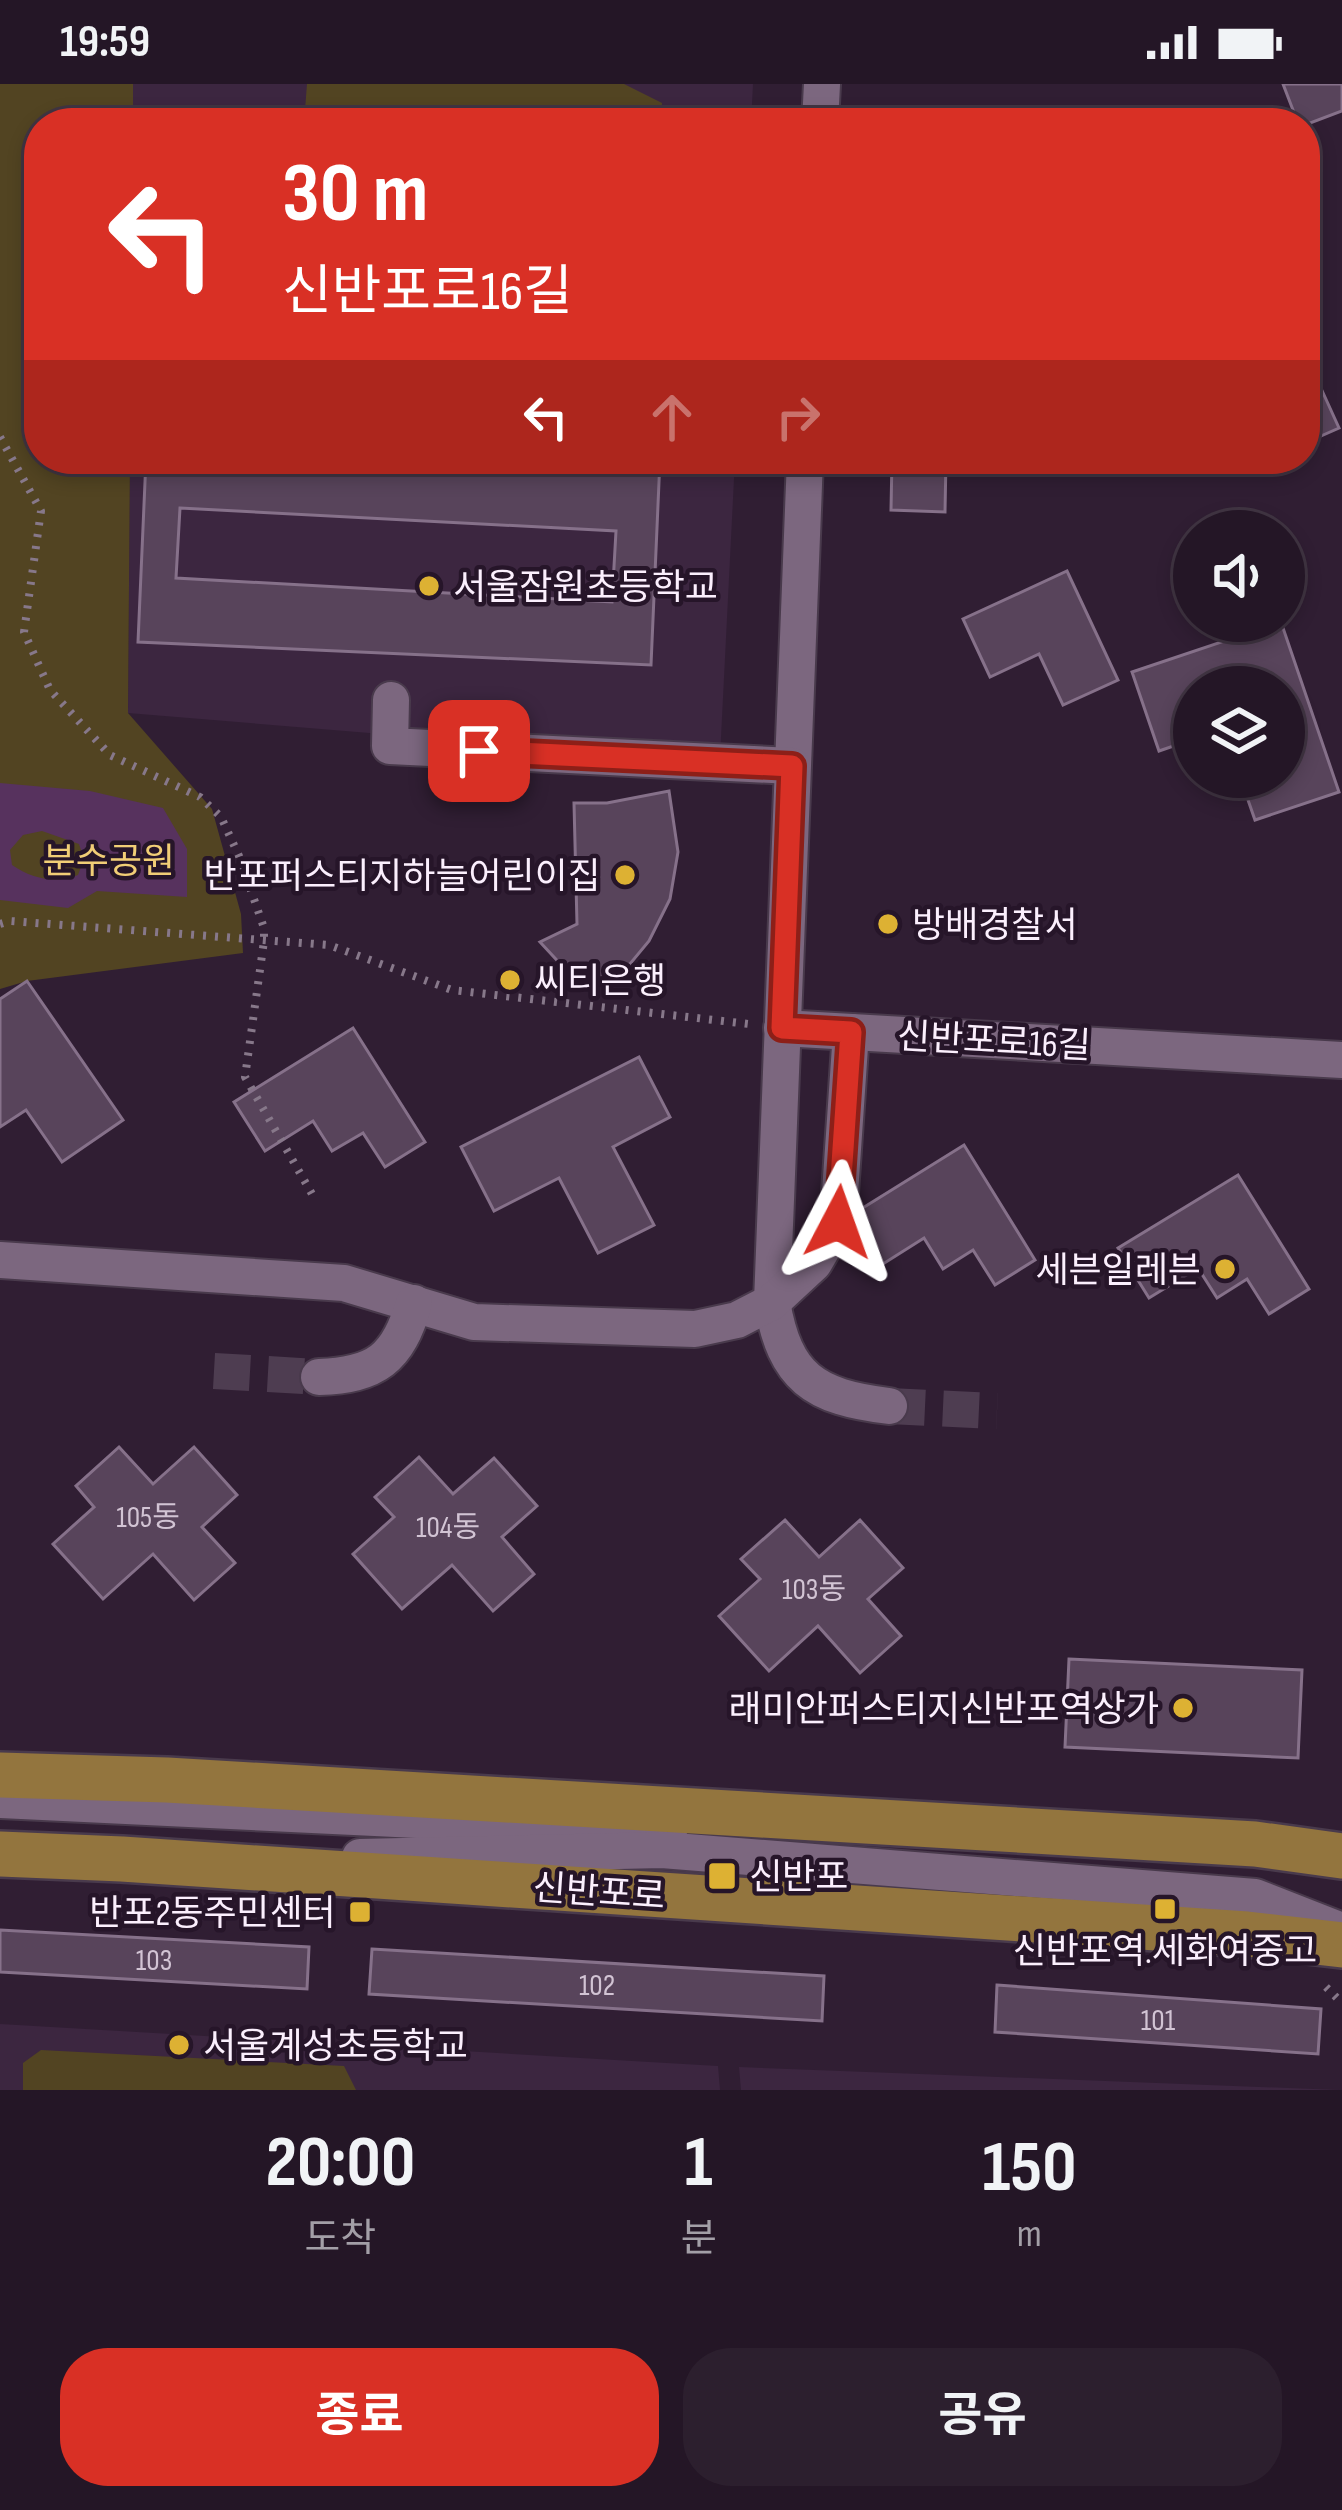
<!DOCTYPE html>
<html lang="ko">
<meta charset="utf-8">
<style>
:root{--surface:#241626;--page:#2c1f2e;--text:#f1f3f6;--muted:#a39fa7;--line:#413543;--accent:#d93025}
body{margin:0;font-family:"Sofia Sans Condensed","Noto Sans KR",sans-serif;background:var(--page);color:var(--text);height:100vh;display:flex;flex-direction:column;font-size:45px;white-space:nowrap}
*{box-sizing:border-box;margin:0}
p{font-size:39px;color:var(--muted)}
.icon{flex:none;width:66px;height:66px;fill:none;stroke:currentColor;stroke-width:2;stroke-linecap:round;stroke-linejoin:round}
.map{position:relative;height:2006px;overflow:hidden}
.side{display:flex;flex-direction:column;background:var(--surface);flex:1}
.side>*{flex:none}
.hud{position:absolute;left:24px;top:24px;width:1296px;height:366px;border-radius:48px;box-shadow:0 6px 18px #0003,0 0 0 3px var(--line);background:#d93025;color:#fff;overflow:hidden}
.fabs{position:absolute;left:1173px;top:426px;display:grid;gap:24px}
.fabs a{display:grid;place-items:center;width:132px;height:132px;border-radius:50%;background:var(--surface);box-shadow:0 6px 18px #0003,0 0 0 3px var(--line);font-size:60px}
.pin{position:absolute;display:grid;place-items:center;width:102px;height:102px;color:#fff;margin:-51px;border-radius:24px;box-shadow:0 6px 18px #0006}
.me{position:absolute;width:132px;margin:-66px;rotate:4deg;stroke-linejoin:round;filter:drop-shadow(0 0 9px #0008)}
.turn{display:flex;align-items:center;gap:42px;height:252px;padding:0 60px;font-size:54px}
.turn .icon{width:156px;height:156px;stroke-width:2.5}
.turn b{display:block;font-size:84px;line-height:102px}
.lanes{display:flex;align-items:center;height:114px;padding:0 60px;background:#0003;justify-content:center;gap:60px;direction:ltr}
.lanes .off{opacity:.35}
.eta{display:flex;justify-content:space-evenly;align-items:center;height:204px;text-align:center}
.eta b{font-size:72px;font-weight:700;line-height:84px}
.action{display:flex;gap:24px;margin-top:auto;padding:24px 60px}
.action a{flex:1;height:138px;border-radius:48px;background:var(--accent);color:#fff;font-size:48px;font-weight:700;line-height:138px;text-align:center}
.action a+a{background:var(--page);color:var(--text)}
.status{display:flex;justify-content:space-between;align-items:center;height:84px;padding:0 60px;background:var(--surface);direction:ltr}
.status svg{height:33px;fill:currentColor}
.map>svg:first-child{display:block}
.built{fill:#3c2640}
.green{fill:#524422}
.water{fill:#57325e;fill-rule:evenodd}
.building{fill:#58445b;stroke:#86718a;stroke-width:3;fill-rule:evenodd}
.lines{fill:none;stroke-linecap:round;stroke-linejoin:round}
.minor-tunnel{stroke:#4e3d51;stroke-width:36;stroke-dasharray:36 18;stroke-linecap:butt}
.minor-casing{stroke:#493a4c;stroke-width:40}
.major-casing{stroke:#493a4c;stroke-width:50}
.path{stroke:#87788a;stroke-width:8;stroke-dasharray:3 9;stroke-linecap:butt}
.minor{stroke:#7c677f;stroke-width:36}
.major{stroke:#93753e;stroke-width:45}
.route-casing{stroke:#8d1f18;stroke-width:30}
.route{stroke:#d93025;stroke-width:21}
.poi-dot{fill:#ddb133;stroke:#261529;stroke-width:4.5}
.labels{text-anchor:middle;stroke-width:9;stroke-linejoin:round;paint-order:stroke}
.number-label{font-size:30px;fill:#d2c4d4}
.poi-label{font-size:36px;fill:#fbeffd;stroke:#261529;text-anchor:start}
.park-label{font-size:36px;fill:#f1ce76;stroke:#261529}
.street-label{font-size:36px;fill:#fbeffd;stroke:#261529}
</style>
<div class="status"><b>19:59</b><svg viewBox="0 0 49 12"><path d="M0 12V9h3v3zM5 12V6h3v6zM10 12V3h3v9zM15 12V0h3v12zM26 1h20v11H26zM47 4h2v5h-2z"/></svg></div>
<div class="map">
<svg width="1342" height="2006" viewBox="0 0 1342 2006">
<rect width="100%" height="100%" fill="#301e33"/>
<g class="built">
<polygon points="133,0 753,0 751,39 133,39"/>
<polygon points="130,375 735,375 720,673 491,659 128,629"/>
<polygon points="0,1940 718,1982 720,2006 0,2006"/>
<polygon points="739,1983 1339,2006 741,2006"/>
</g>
<g class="green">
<polygon points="0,0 133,0 133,39 39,39 39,375 130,375 128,629 212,725 241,830 243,869 27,897 0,905"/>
<polygon points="307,0 624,0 662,19 661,39 304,39"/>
<polygon points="41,1966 344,1982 356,2006 23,2006 23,1979"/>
</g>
<path class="water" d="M0,699L90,707L163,724L187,765V813L97,807L68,824L0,816ZM42,747L79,760L84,775L78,791C55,800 33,795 12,781L10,766L23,751Z"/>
<g class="building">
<polygon points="1283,0 1342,0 1342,27 1305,41 1298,39"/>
<polygon points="166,24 281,30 281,39 166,39"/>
<polygon points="1305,269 1339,344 1305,359"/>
<path d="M146,375H660L651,581L138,558ZM180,424L616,447L612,518L176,494Z"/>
<polygon points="892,375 946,375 945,428 891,426"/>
<polygon points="1067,487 1118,596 1063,621 1039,570 990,593 963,535"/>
<polygon points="1281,538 1339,708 1255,736 1240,693 1284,693 1284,603 1194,603 1194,655 1159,667 1132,588"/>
<polygon points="669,707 678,768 670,815 649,857 620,892 579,900 540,858 577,840 574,719 607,719"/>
<polygon points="27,897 123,1036 62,1078 26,1026 0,1043 0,915"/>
<polygon points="353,944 425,1058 385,1083 363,1049 332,1067 313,1037 265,1067 234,1018"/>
<polygon points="639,973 670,1033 613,1063 654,1141 598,1169 559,1094 494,1127 461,1063"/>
<polygon points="964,1061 1035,1176 995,1201 973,1166 943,1185 924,1154 875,1185 845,1135"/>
<polygon points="1238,1091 1309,1205 1269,1230 1247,1195 1217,1214 1198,1184 1149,1214 1118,1164"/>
<polygon points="119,1363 153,1400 194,1363 237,1411 202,1443 235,1479 194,1516 153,1470 103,1515 53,1460 94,1423 76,1402"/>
<polygon points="419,1373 453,1410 494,1374 537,1422 502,1453 534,1490 493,1527 452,1481 402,1525 353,1470 394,1433 375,1413"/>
<polygon points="785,1436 819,1473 860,1436 903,1484 868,1515 901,1552 860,1589 818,1542 769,1587 719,1532 760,1495 741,1475"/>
<polygon points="1069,1575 1302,1586 1298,1674 1065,1663"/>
<polygon points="0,1846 309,1863 307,1905 0,1888"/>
<polygon points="372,1865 824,1892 822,1937 369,1910"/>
<polygon points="997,1901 1321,1925 1318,1970 995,1948"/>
</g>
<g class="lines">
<g class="minor-tunnel">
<polyline points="214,1287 319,1293"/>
<polyline points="889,1322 997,1327"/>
</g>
<defs>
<g id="minor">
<polyline points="820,39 822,0"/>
<path d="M805,375L772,1218C785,1294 814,1313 889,1322"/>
<polyline points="391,616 390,662 792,682"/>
<polyline points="782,944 1342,976"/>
<polyline points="0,1176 344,1199 474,1238 695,1245 737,1236 772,1218 814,1179 838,1138 851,948"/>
<path d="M319,1293C376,1291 398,1275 414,1219"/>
<polyline points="0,1716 669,1748"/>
<polyline points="360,1773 662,1766 1255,1813 1342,1847"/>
</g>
<g id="major">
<polyline points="0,1691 167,1696 1255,1760 1342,1772"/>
<polyline points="0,1770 122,1775 1247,1850 1342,1861"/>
</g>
</defs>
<use href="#minor" class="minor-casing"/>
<use href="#major" class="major-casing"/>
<g class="path">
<polyline points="0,353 41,427 24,548 50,606 110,671 200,713 221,733 239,772 264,844 264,857 245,993 316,1117"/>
<polyline points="0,840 10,837 329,861 452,906 749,940"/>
<polyline points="1326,1903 1342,1919"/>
</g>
<use href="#minor" class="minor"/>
<use href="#major" class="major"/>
</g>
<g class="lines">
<defs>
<polyline id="route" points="479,667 792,682 782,944 851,948 838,1138"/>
</defs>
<use href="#route" class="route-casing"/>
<use href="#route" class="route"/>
</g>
<g class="poi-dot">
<circle cx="429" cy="502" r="12"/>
<circle cx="625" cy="791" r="12"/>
<circle cx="888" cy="840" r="12"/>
<circle cx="510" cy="896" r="12"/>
<circle cx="1225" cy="1185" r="12"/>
<circle cx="1183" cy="1624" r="12"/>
<rect x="707" y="1777" width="30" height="30" rx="6"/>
<rect x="1153" y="1813" width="24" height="24" rx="6"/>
<rect x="348" y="1816" width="24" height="24" rx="6"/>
<circle cx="179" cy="1961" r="12"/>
</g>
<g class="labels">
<g class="number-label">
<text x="148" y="1443">105동</text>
<text x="448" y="1453">104동</text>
<text x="814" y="1515">103동</text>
<text x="154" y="1886">103</text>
<text x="597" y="1911">102</text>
<text x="1158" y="1946">101</text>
</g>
<g class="poi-label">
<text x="453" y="515">서울잠원초등학교</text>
<text x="601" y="804" text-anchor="end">반포퍼스티지하늘어린이집</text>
<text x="912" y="853">방배경찰서</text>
<text x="534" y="909">씨티은행</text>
<text x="1201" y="1198" text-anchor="end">세븐일레븐</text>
<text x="1159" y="1637" text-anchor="end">래미안퍼스티지신반포역상가</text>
<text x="749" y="1805">신반포</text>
<text x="336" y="1841" text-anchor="end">반포2동주민센터</text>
<text x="1165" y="1879" text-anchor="middle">신반포역.세화여중고</text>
<text x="203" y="1974">서울계성초등학교</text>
</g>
<g class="park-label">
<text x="109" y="789">분수공원</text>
</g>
<g class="street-label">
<text transform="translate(994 956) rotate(3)" y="13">신반포로16길</text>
<text transform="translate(599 1807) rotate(4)" y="13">신반포로</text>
</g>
</g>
</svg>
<div class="fabs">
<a><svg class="icon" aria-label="sound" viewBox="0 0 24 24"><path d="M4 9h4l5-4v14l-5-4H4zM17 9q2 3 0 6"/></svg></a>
<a><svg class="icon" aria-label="layers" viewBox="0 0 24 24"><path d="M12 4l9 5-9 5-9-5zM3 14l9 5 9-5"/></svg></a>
</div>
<div class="pin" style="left:479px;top:667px;background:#d93025"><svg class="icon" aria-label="arrive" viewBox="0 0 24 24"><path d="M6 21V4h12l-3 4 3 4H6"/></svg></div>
<svg class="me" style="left:838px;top:1138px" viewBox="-20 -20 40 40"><path d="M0-17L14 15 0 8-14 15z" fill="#d93025" stroke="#fff" stroke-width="4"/></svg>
<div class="hud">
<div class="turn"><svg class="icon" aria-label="left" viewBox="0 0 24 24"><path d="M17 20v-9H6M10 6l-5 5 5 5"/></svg><div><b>30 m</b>신반포로16길</div></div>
<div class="lanes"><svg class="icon" aria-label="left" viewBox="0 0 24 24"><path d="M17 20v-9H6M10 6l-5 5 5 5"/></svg><svg class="icon off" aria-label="ahead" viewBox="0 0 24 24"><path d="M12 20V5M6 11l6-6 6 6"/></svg><svg class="icon off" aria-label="right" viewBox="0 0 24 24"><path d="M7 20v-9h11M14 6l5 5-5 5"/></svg></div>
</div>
</div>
<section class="side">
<div class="eta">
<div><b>20:00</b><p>도착</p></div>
<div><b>1</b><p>분</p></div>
<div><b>150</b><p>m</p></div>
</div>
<div class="action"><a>종료</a><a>공유</a></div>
</section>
